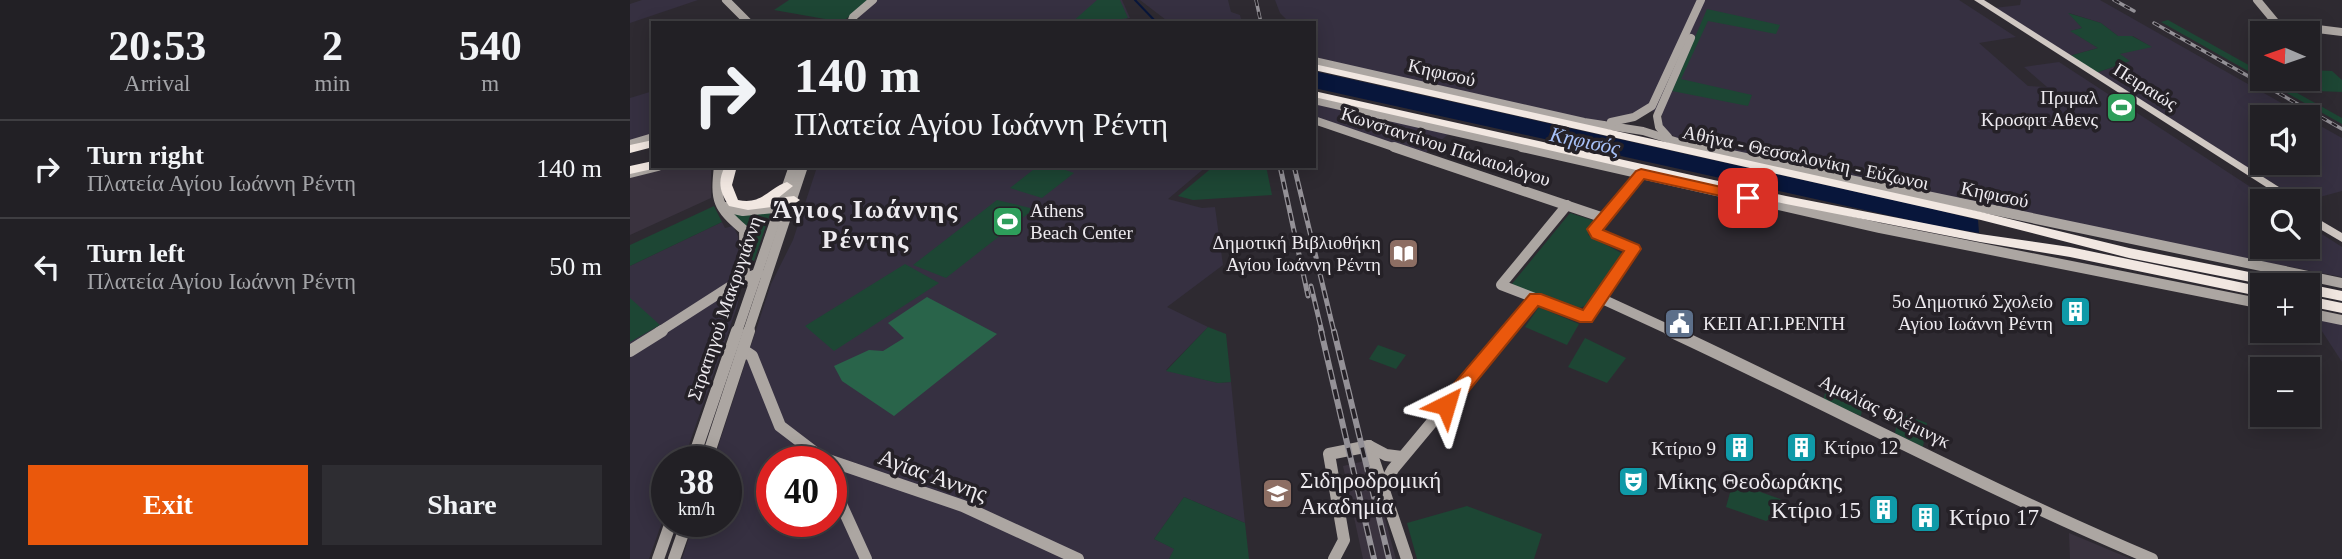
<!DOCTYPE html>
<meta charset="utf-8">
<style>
:root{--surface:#222025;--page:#2e2d32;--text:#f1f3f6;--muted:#a2a3a7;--line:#3f3e42;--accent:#ea580c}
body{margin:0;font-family:"Times New Roman",serif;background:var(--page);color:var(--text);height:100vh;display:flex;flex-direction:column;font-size:26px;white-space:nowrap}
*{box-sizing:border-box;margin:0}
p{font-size:23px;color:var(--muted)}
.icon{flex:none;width:38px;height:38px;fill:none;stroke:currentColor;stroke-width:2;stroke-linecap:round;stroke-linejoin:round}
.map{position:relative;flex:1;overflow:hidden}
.sheet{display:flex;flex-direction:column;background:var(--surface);width:630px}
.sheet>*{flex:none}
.top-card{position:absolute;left:21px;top:21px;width:665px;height:147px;border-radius:0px;box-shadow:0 4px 18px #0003,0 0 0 2px var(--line);background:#222025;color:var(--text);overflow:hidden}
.needle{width:46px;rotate:272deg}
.tools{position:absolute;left:1620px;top:21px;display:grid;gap:14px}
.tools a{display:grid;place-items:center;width:70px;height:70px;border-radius:0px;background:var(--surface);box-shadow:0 4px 18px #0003,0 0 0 2px var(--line);font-size:35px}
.speed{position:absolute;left:21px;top:446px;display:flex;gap:14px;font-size:35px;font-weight:700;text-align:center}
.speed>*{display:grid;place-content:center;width:91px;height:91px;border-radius:50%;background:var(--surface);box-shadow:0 4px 18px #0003,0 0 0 2px var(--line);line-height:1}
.speed small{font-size:18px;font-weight:400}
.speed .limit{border:10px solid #d22;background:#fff;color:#111}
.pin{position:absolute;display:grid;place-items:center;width:60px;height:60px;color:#fff;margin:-30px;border-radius:14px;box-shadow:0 4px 10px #0006}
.me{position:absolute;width:77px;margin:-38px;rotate:40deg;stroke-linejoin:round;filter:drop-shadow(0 0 5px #0008)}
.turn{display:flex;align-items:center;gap:24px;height:147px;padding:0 28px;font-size:32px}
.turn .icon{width:91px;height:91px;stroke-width:2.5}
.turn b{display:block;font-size:49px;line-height:60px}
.eta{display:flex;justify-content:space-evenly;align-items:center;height:119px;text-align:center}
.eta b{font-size:42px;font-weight:800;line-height:49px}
.cta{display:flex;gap:14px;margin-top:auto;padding:14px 28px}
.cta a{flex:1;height:80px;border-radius:0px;background:var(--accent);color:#fff;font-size:28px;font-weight:800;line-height:80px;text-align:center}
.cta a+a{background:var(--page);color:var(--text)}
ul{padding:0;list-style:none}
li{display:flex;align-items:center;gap:21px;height:98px;padding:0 28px;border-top:2px solid var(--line)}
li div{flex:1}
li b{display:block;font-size:26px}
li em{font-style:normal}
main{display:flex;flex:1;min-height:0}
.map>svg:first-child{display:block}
.built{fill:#3a333f}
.industrial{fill:#363041;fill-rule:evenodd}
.green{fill:#1d4634}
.forest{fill:#29644a}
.water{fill:#08163b}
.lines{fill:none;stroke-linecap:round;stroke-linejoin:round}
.stream{stroke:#08163b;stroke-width:2}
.secondary-far2{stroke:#aca6a2;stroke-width:8}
.secondary-far1{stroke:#aca6a2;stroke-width:10}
.secondary{stroke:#aca6a2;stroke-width:12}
.primary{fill:#d0c8c3;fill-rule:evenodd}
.highway{fill:#f1e7e1;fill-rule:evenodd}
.rail-far2-casing{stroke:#949197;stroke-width:3.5}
.rail-far1-casing{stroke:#949197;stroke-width:5}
.rail-casing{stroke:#949197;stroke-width:6}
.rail-far2{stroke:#252127;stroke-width:2;stroke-dasharray:6;stroke-linecap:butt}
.rail-far1{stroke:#252127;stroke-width:2.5;stroke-dasharray:8;stroke-linecap:butt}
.rail{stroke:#252127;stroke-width:3.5;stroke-dasharray:10;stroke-linecap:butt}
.route{fill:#ea580c;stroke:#983908;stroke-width:2}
.labels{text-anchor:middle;stroke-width:7;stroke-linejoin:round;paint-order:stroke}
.street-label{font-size:19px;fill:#edeaef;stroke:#252127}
.poi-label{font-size:19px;fill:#edeaef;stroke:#252127;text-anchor:end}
.water-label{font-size:21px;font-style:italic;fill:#a7c1f8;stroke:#252127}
.near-street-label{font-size:23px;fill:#edeaef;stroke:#252127}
.near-poi-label{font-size:23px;fill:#edeaef;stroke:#252127;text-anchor:start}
.district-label{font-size:26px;font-weight:bold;letter-spacing:2px;fill:#edeaef;stroke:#252127}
</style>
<main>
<section class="sheet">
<div class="eta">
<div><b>20:53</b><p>Arrival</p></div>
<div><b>2</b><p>min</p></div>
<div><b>540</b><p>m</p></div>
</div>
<ul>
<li><svg class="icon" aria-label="right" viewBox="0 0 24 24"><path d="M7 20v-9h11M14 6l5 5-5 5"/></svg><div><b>Turn right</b><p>Πλατεία Αγίου Ιωάννη Ρέντη</p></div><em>140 m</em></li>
<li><svg class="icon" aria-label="left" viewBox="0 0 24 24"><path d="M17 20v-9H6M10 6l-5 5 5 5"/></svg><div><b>Turn left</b><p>Πλατεία Αγίου Ιωάννη Ρέντη</p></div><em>50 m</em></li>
</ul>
<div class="cta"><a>Exit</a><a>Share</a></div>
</section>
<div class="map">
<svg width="1712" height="559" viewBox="0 0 1712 559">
<rect width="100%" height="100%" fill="#2e2a31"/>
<g class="built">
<polygon points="39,166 81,166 81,198 0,235 0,175"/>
<polygon points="739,460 766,559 733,559 713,466"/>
<polygon points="1439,533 1501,559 1440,559"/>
</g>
<g class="industrial">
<polygon points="12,0 68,0 0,23 0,4"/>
<polygon points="245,0 492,0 500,18 472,23 231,21 228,16"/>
<polygon points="510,0 598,0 601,12 610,15 612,23 540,23"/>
<polygon points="645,0 1329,0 1386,37 1349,43 1398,86 1417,87 1394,67 1429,62 1642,201 1633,201 1633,247 1678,247 1678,225 1712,247 1712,277 1342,205 1055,142 1036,132 1032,125 1032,113 1013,110 981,121 961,120 684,59 684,23 660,23 650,13"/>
<polygon points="1391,0 1470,0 1676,117 1633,117 1633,163 1678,163 1678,119 1712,138 1712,191 1675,201 1600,159 1466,73 1499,61 1489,54 1520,46 1503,36 1488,36 1471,23 1439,13 1452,28 1441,31 1468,48 1439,56 1364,8 1390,5"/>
<polygon points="23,91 23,136 0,142 0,98"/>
<polygon points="684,101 821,132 793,155 684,118"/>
<path d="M209,166H577L538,199L572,208L585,207L593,265L537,307L578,327L536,370L588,383L601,382L615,523L554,497L524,539L545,549L539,559H52L64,522H96V462H83L141,284L163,240L186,170ZM142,462H201V522H142Z"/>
<polygon points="92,222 95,228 103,226 108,236 110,292 107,307 53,462 37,462 37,508 19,559 0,559 0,266"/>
<polygon points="1689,319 1712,322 1712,362 1686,322"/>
</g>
<g class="green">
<polygon points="159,0 240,0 212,22 144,10"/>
<polygon points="467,0 490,0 498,18 467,23 441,23"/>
<polygon points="1077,9 1150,25 1146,34 1078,21 1051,79 1122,95 1118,106 1042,91"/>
<polygon points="1438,13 1471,23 1488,36 1502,36 1522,47 1490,54 1500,61 1466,73 1439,56 1468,48 1440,31 1452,28"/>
<polygon points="1538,20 1633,73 1633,79 1642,79 1712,118 1712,124 1531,22"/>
<polygon points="1678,70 1702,71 1712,80 1712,92 1687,91 1665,79 1678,79"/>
<polygon points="408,166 424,166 444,173 412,198 380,188"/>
<polygon points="584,166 636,166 642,195 563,200 548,196"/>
<polygon points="367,200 404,209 316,278 283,265"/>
<polygon points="84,206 92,222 0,266 0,245"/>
<path d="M141,211L124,261L122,262C120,235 126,231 102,214Z"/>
<polygon points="940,213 965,221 958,235 995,255 955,306 947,309 937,308 881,285"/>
<polygon points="275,264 309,283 204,351 175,326"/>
<polygon points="0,298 30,325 0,342"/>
<polygon points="909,307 949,324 937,345 895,327"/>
<polygon points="578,327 596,334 601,382 588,383 536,371"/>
<polygon points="955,338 996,358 977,383 938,367"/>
<polygon points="748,345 776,355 766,369 739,359"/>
<polygon points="1196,390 1233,402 1231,416 1193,400"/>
<polygon points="1269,413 1297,423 1293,447 1265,433"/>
<polygon points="1103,482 1153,500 1160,508 1136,521 1096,507"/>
<polygon points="554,497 615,523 619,559 539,559 544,549 524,539"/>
<polygon points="837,506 912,534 904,559 787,559 777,523"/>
</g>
<polygon class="forest" points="297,297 367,334 264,416 212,381 204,366 239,350 253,351 274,338 258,323"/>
<polygon class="water" points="688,72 1303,209 1348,220 1349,233 1302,225 684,88 684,74"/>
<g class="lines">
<polyline class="stream" points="505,0 527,23"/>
<g class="secondary-far2">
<polyline points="96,0 119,23"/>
<polyline points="1627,0 1647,24 1712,32"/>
<polyline points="221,23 223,17 243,0"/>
<polyline points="684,61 954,122 1013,131 1070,149"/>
<polyline points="684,100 900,149"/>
<polyline points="684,120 769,149"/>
<polyline points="981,122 1004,117 1022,106 1071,0"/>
<polyline points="1038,137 1029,127 1027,116 1061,38"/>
<polyline points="0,144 23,137"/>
</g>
<g class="secondary-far1">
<polyline points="764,147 974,218"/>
<polyline points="892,147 1250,228 1633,304"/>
<polyline points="1063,147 1712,283"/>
<path d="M89,166C85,201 87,207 114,230L115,281"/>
<polyline points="0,173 28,166"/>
<polyline points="937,205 871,285 956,318 1004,249 968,235 965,229 1011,174"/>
<polyline points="95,207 113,211 154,207"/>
<polyline points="970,298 1044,332"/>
<polyline points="1678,313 1712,320"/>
<polyline points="29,332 107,282 129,273"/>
<polyline points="107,332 164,166"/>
<polyline points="118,332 173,166"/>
<polyline points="877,332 905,298"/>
</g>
<g class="secondary">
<path d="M1040,331C1201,406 1358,490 1522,559"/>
<polyline points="113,350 122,356 150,426 192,458 333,506 448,559"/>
<polyline points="0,351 32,331"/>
<polyline points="739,446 777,559"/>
<polyline points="739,446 756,455 772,457"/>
<polyline points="62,462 107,331"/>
<polyline points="76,462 119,331"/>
<polyline points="201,482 236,559"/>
<polyline points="753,487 763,469 878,331"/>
<polyline points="28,559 41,522"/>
<polyline points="44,559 57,522"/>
<polyline points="704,559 714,540 699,454 739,446"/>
</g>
<g class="primary">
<polygon points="1344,0 1354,0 1671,201 1658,201"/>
<polygon points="1678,213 1712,233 1712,242 1678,222"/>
</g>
<g class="highway">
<polygon points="684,64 1351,212 1499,248 1659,280 1666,285 1636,285 1499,258 1351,220 684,70"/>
<polygon points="684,91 1156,196 1350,234 1440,247 1633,287 1633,297 1440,257 1350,242 1156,204 684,97"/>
<polygon points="23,140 23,147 0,153 0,145"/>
<polygon points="23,161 23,166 27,168 0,174 0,166"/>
<path d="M95,166H107L102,185L108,200C132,205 137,189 157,182L163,186L148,198L164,196L170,200L164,204L118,210L99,206C90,192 87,182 95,166Z"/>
<polygon points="1678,284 1712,291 1712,301 1678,294 1678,285 1674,285"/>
<polygon points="1678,296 1712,303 1712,313 1678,306"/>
</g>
<defs>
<g id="rail-far2">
<polyline points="626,0 631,23"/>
<polyline points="1484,0 1504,11"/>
<polyline points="1524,23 1712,129"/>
</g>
<g id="rail-far1">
<polyline points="650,166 678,296"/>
<polyline points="664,166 704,332"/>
<polyline points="681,286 692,332"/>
</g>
<g id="rail">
<polyline points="691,331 744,559"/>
<polyline points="704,331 759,559"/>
</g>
</defs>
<use href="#rail-far2" class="rail-far2-casing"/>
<use href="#rail-far1" class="rail-far1-casing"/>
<use href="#rail" class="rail-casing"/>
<use href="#rail-far2" class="rail-far2"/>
<use href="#rail-far1" class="rail-far1"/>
<use href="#rail" class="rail"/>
</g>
<polygon class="route" points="1011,169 1118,193 1125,198 1118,202 1014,179 973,230 1009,245 1011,249 962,322 950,322 908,306 823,410 816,412 810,410 807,405 810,400 900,294 911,294 953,310 994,251 962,238 957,229 1006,171"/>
<defs>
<symbol id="stadium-square" viewBox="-11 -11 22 22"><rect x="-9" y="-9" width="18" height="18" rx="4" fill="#2e9e5b" stroke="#252127"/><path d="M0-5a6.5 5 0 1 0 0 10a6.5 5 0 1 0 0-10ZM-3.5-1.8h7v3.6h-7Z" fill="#fff"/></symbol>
<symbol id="library-square" viewBox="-11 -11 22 22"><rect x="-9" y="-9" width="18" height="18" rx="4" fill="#8d6e63" stroke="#252127"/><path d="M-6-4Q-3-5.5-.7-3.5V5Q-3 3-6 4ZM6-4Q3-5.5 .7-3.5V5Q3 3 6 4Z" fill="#fff"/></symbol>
<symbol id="building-square" viewBox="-11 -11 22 22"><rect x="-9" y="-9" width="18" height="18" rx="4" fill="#0f9aa8" stroke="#252127"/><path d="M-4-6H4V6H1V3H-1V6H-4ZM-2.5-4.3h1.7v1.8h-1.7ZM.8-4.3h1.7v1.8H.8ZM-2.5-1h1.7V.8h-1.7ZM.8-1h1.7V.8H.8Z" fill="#fff"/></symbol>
<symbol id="civic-square" viewBox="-11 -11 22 22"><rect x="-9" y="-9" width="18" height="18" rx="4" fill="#5c6f8a" stroke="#252127"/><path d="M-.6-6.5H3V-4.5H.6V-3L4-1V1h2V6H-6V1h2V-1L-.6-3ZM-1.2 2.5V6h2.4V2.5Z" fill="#fff"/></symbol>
<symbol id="theatre-square" viewBox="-11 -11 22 22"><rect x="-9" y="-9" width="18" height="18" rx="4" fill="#0f9aa8" stroke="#252127"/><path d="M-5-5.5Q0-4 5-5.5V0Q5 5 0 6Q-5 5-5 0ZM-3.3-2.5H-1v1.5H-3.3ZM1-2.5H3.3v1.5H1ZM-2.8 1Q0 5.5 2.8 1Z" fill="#fff"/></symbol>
<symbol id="university-square" viewBox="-11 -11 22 22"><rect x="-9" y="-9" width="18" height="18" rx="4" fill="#8d6e63" stroke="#252127"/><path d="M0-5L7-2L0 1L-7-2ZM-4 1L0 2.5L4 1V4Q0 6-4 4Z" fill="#fff"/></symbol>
</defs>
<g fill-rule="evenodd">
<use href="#stadium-square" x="1474" y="90" width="35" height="35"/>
<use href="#stadium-square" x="360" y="204" width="35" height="35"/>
<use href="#library-square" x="756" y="236" width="35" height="35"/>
<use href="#building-square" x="1428" y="294" width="35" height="35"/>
<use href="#civic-square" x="1032" y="306" width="35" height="35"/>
<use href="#building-square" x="1154" y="430" width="35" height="35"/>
<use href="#building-square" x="1092" y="430" width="35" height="35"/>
<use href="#theatre-square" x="986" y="464" width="35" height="35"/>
<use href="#university-square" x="630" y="476" width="35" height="35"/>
<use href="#building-square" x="1236" y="492" width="35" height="35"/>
<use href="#building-square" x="1278" y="500" width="35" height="35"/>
</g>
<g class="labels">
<g class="street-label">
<text transform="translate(812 72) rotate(13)" y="7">Κηφισού</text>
<text transform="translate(1516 86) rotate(32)" y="7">Πειραιώς</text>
<text transform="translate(816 146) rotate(18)" y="7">Κωνσταντίνου Παλαιολόγου</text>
<text transform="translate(1176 157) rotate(12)" y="7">Αθήνα - Θεσσαλονίκη - Εύζωνοι</text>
<text transform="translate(1365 194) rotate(12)" y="7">Κηφισού</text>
<text transform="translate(94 308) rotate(-71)" y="7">Στρατηγού Μακρυγιάννη</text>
<text transform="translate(1255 411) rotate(26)" y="7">Αμαλίας Φλέμινγκ</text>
</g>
<g class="poi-label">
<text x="1468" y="104">Πριμαλ<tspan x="1468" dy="22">Κροσφιτ Αθενς</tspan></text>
<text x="400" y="217" text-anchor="start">Athens<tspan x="400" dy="22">Beach Center</tspan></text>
<text x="751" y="249">Δημοτική Βιβλιοθήκη<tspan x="751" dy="22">Αγίου Ιωάννη Ρέντη</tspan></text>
<text x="1423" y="308">5ο Δημοτικό Σχολείο<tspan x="1423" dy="22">Αγίου Ιωάννη Ρέντη</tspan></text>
<text x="1073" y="330" text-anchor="start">ΚΕΠ ΑΓ.Ι.ΡΕΝΤΗ</text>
<text x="1194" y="454" text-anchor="start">Κτίριο 12</text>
<text x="1086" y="455">Κτίριο 9</text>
</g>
<g class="water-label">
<text transform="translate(955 141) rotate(12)" y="7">Κηφισός</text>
</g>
<g class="near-street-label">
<text transform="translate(303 475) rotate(20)" y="8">Αγίας Άννης</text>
</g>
<g class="near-poi-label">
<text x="670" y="488">Σιδηροδρομική<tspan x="670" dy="26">Ακαδημία</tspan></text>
<text x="1027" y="489">Μίκης Θεοδωράκης</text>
<text x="1231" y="518" text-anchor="end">Κτίριο 15</text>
<text x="1319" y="525">Κτίριο 17</text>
</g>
<g class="district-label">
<text x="236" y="218">Άγιος Ιωάννης<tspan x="236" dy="30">Ρέντης</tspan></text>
</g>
</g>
</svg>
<div class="tools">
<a><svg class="needle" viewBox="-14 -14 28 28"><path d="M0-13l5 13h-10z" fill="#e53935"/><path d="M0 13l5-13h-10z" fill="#a2a3a7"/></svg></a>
<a><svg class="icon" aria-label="sound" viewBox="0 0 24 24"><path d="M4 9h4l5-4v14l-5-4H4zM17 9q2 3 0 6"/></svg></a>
<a><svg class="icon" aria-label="search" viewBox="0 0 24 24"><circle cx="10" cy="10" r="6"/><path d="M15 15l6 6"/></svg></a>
<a>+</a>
<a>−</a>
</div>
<div class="speed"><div>38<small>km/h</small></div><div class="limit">40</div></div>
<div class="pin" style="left:1118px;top:198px;background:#d93025"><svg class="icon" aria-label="arrive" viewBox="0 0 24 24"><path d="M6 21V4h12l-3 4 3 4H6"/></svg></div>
<svg class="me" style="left:816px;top:405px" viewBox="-20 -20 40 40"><path d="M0-17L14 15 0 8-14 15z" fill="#ea580c" stroke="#fff" stroke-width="4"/></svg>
<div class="top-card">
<div class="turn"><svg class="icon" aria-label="right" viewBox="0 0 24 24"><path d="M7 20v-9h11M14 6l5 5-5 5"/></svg><div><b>140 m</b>Πλατεία Αγίου Ιωάννη Ρέντη</div></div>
</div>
</div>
</main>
